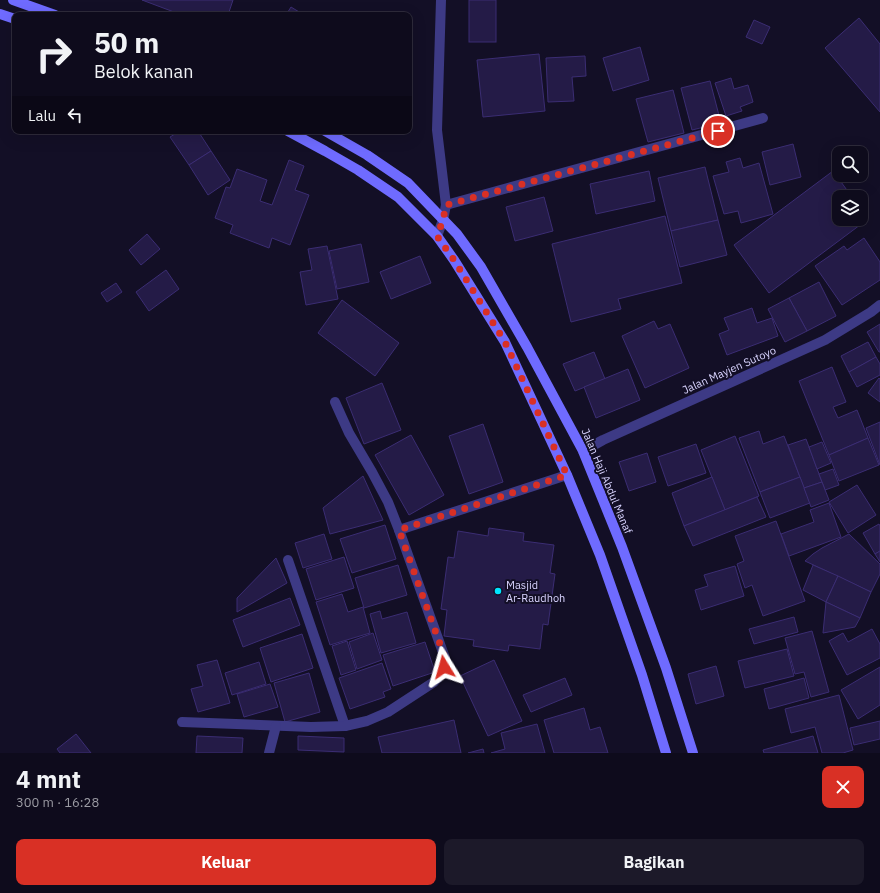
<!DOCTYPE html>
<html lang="id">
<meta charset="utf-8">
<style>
:root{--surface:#0e0b1c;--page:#1c1929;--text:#f1f3f6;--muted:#9b9ba3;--line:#2e2b3b;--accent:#d93025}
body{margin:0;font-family:"IBM Plex Sans",sans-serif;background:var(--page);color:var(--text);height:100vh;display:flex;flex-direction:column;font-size:15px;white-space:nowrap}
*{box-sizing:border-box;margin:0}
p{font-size:13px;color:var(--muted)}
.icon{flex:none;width:22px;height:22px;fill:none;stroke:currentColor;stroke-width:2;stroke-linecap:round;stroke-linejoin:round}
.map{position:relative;height:753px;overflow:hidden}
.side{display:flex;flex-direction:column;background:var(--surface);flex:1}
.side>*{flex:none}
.banner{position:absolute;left:12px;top:12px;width:400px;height:122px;border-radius:8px;box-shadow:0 4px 16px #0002,0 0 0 1px var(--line);background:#0e0b1c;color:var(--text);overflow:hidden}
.fabs{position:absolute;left:832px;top:146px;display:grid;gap:8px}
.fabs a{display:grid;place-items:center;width:36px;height:36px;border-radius:8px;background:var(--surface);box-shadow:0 4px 16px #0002,0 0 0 1px var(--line);font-size:20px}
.pin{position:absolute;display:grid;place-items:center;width:34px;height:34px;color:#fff;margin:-17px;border:2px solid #fff;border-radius:50%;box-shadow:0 1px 4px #0007}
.me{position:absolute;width:44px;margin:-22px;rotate:352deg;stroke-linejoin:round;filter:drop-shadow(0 0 3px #0008)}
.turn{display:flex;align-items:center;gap:14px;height:84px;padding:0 16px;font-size:18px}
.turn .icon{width:52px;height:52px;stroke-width:2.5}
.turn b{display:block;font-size:28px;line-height:34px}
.then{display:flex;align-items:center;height:38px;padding:0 16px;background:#0003;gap:8px;font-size:15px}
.round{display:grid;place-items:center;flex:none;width:42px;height:42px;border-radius:8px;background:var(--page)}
.overview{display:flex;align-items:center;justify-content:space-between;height:68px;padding:0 16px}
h1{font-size:24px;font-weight:800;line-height:30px}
.action{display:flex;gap:8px;margin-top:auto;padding:8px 16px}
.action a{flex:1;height:46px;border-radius:8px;background:var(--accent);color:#fff;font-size:16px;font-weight:800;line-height:46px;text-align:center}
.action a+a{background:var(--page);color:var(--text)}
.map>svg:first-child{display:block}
.building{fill:#241b47;stroke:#3b2d73}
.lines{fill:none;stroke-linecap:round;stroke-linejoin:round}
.minor{stroke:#3d3a85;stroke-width:10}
.tertiary{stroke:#3d3a85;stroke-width:10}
.secondary{stroke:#6f6bff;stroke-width:10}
.route{stroke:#d93025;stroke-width:7;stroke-dasharray:0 12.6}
.poi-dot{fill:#00e5ff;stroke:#130f26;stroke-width:1.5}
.labels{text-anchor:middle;stroke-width:4;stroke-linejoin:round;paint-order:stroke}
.street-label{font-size:11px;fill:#d9d4ff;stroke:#130f26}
.poi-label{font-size:11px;fill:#d9d4ff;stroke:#130f26;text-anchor:start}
</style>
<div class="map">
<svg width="880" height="753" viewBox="0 0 880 753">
<rect width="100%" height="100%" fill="#130f26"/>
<g class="building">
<polygon points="142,0 233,0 228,15 182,15"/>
<rect x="469" y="0" width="27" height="42"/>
<polygon points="291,7 304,15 286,15"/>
<polygon points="859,18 880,44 880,112 825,48"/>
<polygon points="754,20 770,27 762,44 746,37"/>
<polygon points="640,47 649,80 613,91 603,58"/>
<polygon points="539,54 545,111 483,117 477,60"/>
<polygon points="585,56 586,76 572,77 574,101 548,102 546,58"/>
<polygon points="731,78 734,89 748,85 753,102 740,107 742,111 726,116 715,83"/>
<polygon points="710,81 721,123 692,130 681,88"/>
<polygon points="673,90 684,133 648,142 636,99"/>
<polygon points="180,131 198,131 211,151 189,165 170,137"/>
<polygon points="793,144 801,177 770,185 762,152"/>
<polygon points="211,151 230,180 208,195 189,165"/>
<polygon points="740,158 743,168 759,163 773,214 741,223 738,211 724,214 713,176 729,172 726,162"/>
<polygon points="289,160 304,166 295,190 309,195 290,245 272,238 269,248 230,233 233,225 215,218 226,187 230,188 237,169 267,180 260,201 272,205"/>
<polygon points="705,167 718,220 671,231 658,178"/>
<polygon points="649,171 655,201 596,214 590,184"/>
<polygon points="833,171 852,197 839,197 839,219 861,219 861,209 868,219 769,293 734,245"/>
<polygon points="544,197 553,231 515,241 506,207"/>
<polygon points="665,216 682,283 618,299 621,309 571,322 552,244"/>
<polygon points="718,220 727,255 680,267 671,231"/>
<polygon points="147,234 160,249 141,265 129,250"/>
<polygon points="864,238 880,262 880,280 842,305 815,266 844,246 847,250"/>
<polygon points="361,244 369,282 337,289 329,251"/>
<polygon points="327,246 338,299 306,305 300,272 312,270 308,249"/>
<polygon points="420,256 431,283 391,299 380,272"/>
<polygon points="166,270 179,289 149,311 136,292"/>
<polygon points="819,282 836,316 807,331 789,298"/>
<polygon points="116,283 122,292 107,302 101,293"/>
<polygon points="789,298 807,331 785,342 768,309"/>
<polygon points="342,300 399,343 375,376 318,333"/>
<polygon points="752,308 757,323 772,318 778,336 727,355 719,334 729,330 724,318"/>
<polygon points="654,321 658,329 670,324 689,368 645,388 622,336"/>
<polygon points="880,324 880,352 879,352 867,332"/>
<polygon points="868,342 876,357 849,372 841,356"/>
<polygon points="594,352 605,379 575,391 563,364"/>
<polygon points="876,357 880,364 880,375 857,387 849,372"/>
<polygon points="832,367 846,402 833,407 838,418 857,410 868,438 829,455 799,381"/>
<polygon points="628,369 640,400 596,418 584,387"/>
<polygon points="879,378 880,379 880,402 868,393"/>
<polygon points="382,383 401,430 364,444 346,398"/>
<polygon points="880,422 880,465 866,428"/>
<polygon points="483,424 503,482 469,494 449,436"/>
<polygon points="759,431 763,444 784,436 800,477 760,492 739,438"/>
<polygon points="411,435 444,495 409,515 375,455"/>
<polygon points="735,436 759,496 725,510 701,450"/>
<polygon points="868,438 879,465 839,481 829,455"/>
<polygon points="806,439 822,482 804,488 788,445"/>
<polygon points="822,442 831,463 817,469 809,447"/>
<polygon points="696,444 706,473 668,486 658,457"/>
<polygon points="647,453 656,482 629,491 619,462"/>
<polygon points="833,469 839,485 825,490 819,474"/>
<polygon points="363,476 383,520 330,534 323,508"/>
<polygon points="712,477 725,510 684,526 672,493"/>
<polygon points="800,477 810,503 770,518 760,492"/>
<polygon points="822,482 829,500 811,507 804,488"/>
<polygon points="857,485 876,515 848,533 829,502"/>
<polygon points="757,497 766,517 693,546 684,526"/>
<polygon points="829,503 841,537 789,556 781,534 814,522 810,510"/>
<polygon points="776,521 805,601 763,616 752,585 745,588 737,564 744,561 735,536"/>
<polygon points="879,524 880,526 880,551 875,554 863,533"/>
<polygon points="385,525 396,559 352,573 340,539"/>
<polygon points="489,528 524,533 523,541 554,545 550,573 555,574 548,625 543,624 540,649 509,645 508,651 473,646 474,640 444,636 447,610 441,609 448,557 454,558 458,531 488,536"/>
<polygon points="324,534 332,559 303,568 295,543"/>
<polygon points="849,534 880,564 880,574 871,592 805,561 813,554 822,548"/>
<polygon points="880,551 880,562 875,554"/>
<polygon points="344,557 354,588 316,600 306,569"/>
<polygon points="276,558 287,583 237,612 237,598"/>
<polygon points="398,565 407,595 364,608 355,578"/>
<polygon points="813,565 838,576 826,602 803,590"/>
<polygon points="735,566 744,596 701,610 695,590 708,586 704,575"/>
<polygon points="838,576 871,592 860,618 826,602"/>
<polygon points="342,594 348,612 363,607 370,633 330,645 316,602"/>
<polygon points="290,598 300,625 243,647 233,620"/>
<polygon points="826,602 860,618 855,627 823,633"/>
<polygon points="380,611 382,619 407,612 416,643 381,653 370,614"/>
<polygon points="794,617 798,632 754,644 749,629"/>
<polygon points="872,629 880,644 880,658 847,675 829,641 843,633 848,642"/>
<polygon points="812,631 829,692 811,697 804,672 795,674 785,638"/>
<polygon points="373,633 382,660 357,669 349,642"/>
<polygon points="302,634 313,668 271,682 260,648"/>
<polygon points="347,641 356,670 341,675 332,646"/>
<polygon points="425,642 435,672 393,686 383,655"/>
<polygon points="787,649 794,676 745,688 738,661"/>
<polygon points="217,660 230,703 198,712 191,689 203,686 197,665"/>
<polygon points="494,660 522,721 488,736 460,676"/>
<polygon points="259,662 266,684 232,695 225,673"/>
<polygon points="382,663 391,689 383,692 385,697 350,709 339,678"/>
<polygon points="716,666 724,696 696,704 688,674"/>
<polygon points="880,667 880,705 858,719 841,690"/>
<polygon points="309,673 320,712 285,722 274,683"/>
<polygon points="565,678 572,695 531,712 523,695"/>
<polygon points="804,678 809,698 769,709 764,689"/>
<polygon points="270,684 278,707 244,717 237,694"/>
<polygon points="839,695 853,750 843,753 822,753 815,727 791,733 785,709"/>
<polygon points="584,708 590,730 600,727 608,753 554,753 544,720"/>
<polygon points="454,720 461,753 382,753 378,737"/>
<polygon points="880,721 880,739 854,745 850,728"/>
<polygon points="537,724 545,753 491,753 505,749 501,733"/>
<polygon points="76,734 91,753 60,753 57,749"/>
<polygon points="197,736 243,738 242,753 196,753"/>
<polygon points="298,736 344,738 344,752 298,750"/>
<polygon points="813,736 818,753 764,753 763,750"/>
<polygon points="483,749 484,753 468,753"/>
</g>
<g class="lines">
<g class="minor">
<polyline points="446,205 763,118"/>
<polyline points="399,530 567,475"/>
<polyline points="288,560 345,726"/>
<polyline points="182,722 311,727 345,726 367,721 388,712 434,682 442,673 445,658 399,530 388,502 372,472 349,433 335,402"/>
<polyline points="269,753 276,726"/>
</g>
<g class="tertiary">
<polyline points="437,236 443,220 446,205 437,130 441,0"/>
<polyline points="583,451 603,440 825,340 871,312 880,305"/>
</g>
<g class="secondary">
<polyline points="13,0 55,15"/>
<polyline points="0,14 15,19"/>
<polyline points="288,131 325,151 358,170 398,197 437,236 454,260 505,342 567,475 600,555 642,675 666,753"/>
<polyline points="325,131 367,155 408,183 457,234 481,267 527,347 583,451 622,547 666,668 693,753"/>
</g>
</g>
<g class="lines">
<polyline class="route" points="444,667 445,658 399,530 567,475 505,342 454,260 437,236 443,220 446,205 718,131"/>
</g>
<circle class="poi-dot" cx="498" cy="591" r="4"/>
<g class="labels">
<g class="street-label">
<text transform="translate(729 370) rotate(-24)" y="4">Jalan Mayjen Sutoyo</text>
<text transform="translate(607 481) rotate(67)" y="4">Jalan Haji Abdul Manaf</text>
</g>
<g class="poi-label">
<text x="506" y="589">Masjid<tspan x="506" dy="13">Ar-Raudhoh</tspan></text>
</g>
</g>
</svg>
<div class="fabs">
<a><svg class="icon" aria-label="search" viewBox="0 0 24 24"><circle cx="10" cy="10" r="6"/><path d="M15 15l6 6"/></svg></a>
<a><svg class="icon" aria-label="layers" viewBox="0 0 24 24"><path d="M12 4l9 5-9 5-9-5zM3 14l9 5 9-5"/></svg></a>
</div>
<div class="pin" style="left:718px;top:131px;background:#d93025"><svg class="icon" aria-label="arrive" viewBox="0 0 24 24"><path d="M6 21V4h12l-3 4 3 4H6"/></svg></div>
<svg class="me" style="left:444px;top:667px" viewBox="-20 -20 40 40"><path d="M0-17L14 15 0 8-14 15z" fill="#d93025" stroke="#fff" stroke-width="4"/></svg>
<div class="banner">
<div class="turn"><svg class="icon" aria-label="right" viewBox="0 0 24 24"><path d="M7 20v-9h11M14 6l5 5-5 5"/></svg><div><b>50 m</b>Belok kanan</div></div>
<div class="then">Lalu<svg class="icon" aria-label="left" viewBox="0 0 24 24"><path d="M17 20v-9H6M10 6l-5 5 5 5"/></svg></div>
</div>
</div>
<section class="side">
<div class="overview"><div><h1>4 mnt</h1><p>300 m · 16:28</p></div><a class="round" style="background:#d93025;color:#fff"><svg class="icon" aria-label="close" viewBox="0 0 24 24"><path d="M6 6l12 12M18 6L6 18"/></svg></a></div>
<div class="action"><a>Keluar</a><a>Bagikan</a></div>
</section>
